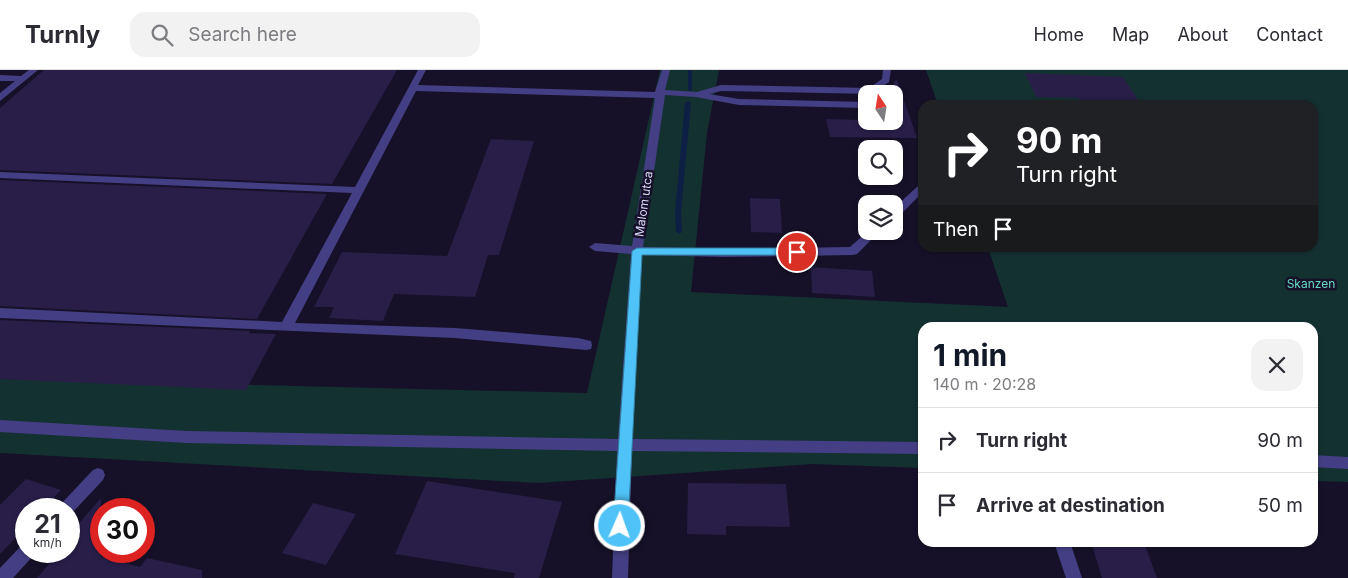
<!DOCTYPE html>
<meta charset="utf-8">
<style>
:root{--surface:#fff;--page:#f2f2f3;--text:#2b2b33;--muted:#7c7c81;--line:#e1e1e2;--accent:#111827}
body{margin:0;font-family:Inter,sans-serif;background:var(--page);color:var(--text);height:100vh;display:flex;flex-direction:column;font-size:19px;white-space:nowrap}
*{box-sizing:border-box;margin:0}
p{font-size:16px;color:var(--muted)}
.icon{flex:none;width:28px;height:28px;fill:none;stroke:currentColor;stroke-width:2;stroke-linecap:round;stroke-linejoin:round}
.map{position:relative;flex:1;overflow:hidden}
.sheet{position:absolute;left:918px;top:252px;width:400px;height:225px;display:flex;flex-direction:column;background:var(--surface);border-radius:15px;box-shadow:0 1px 4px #0004}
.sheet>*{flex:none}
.guide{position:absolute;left:918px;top:30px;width:400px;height:152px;border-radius:15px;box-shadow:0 1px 4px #0004;background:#202124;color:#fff;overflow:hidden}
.needle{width:32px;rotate:348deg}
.controls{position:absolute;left:858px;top:15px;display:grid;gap:10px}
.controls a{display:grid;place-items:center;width:45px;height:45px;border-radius:10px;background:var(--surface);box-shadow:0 1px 4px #0004;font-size:25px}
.speed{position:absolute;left:15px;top:428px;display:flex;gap:10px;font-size:25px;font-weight:700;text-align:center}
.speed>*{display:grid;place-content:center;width:65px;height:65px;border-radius:50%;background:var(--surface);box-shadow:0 1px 4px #0004;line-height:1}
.speed small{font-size:12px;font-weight:400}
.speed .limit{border:8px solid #d22;background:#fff;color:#111}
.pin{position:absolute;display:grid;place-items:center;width:42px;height:42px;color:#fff;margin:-21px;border:2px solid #fff;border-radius:50%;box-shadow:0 1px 5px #0007}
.me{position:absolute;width:55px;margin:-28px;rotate:2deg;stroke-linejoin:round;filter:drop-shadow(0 0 4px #0008)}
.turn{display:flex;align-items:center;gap:18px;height:105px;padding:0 15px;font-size:22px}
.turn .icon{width:65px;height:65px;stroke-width:2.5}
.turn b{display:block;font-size:35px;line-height:42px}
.then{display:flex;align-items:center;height:48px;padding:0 15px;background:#0003;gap:10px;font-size:19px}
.round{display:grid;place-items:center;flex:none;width:52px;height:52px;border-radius:15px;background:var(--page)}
.overview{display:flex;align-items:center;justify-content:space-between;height:85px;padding:0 15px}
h1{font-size:30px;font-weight:700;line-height:38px;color:var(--accent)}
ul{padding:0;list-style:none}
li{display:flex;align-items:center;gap:15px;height:65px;padding:0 15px;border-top:1px solid var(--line)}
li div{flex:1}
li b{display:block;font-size:19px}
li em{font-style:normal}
header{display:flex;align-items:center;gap:30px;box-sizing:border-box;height:70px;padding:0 25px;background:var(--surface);border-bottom:1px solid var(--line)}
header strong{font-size:24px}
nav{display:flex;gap:28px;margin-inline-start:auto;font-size:18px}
.search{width:350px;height:45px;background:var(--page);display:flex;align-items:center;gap:12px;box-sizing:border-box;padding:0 18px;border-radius:15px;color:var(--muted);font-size:19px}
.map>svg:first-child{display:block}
.green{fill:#143131}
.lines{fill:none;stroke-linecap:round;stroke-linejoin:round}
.stream{fill:#0d1f45;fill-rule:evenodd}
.building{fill:#281e48}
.minor{fill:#443f84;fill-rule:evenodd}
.route{fill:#4fc3f7;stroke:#337fa1}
.labels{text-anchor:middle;stroke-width:5;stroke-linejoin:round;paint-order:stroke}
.street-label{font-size:12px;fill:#dfdafd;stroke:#161128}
.park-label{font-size:12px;fill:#68dbc3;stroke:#161128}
</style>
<header>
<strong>Turnly</strong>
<div class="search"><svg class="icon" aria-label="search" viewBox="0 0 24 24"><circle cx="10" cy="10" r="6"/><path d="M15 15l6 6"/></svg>Search here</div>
<nav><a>Home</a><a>Map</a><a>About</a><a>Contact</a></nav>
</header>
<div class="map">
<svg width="1348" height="508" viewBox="0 0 1348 508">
<rect width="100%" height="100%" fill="#161128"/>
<polygon class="green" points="660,0 719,0 707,63 691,222 1008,237 988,178 1312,178 1312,35 938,35 926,0 1348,0 1348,412 1313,411 1312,258 922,258 922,398 813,394 538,413 0,383 0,309 587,323"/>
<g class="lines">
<g class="stream">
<polygon points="688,0 692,0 692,20 690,21 688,20"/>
<polygon points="688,31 691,33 681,142 682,162 679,164 676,162 675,142 685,33"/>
</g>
</g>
<g class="building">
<polygon points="44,0 397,0 332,114 0,100 0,38"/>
<polygon points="1025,3 1123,7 1138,30 1129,30 1132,35 1082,35 1078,28 1036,27"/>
<polygon points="897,10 917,68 830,67 826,49 894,51 894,11"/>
<polygon points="491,69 534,71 499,185 488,185 475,227 394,224 383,251 329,248 334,237 314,237 342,182 447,186"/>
<polygon points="0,110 327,124 257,249 0,236"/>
<polygon points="750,128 780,129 782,163 751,162"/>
<polygon points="811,197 872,201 875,227 812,223"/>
<polygon points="0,250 250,261 249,263 276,264 246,320 0,309"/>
<polygon points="26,409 61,420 43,439 26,439 26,457 0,484 0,435"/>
<polygon points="427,411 562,432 539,508 514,508 515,503 395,484"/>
<polygon points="688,413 786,414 790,457 726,456 726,465 687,464"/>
<polygon points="101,428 101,486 140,497 147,488 202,500 202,508 37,508 60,481 69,481 69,465"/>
<polygon points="313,433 356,444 326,495 282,483"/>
<polygon points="1091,472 1144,472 1157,508 1102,508"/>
</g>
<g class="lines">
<g class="minor">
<polygon points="29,0 38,0 0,31 0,23 15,11 0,11 0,5 21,6"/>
<polygon points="418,0 426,0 418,15 655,22 662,0 670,0 665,20 697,22 721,15 869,18 882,9 883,0 891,0 889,12 871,24 721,21 709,24 739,29 866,32 866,38 739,35 696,27 665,25 643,177 724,179 850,177 868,161 880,161 857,184 853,185 724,187 642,185 632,369 922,372 922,384 632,381 628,508 612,508 617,381 187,373 0,362 0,350 187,361 618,369 631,184 595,181 589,177 595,173 632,176 655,28 416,21 295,253 455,258 578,268 591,271 592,275 591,279 586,280 455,268 0,248 0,238 282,252 352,123 0,108 0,102 355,117"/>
<polygon points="922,115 922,123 898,147 894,147 894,138 918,116"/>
<polygon points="1312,385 1348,387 1348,399 1312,397"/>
<polygon points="98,398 103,400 105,405 103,410 71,444 69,445 69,439 58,439 61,434 93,400"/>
<polygon points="1054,472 1070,472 1082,508 1066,508"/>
<polygon points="26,474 26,481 35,481 33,486 13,508 0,508 0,498 21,476"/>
</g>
</g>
<polygon class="route" points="637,178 797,178 802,182 797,185 642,185 628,456 625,460 620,462 616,460 613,456 632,181"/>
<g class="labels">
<g class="street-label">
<text transform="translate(644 134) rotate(-82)" y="4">Malom utca</text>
</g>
<g class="park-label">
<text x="1311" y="218">Skanzen</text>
</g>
</g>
</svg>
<div class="controls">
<a><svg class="needle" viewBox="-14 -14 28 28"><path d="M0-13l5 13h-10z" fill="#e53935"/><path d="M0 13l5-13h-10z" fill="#7c7c81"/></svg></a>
<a><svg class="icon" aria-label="search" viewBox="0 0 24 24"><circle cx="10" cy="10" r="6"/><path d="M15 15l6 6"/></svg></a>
<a><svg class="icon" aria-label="layers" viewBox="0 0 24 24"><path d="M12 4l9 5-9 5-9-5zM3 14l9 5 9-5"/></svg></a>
</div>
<div class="speed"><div>21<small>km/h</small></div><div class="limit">30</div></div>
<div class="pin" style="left:797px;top:182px;background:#d93025"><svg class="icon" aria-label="arrive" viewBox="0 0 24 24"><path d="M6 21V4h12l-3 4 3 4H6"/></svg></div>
<svg class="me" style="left:620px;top:456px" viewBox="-20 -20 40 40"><circle r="17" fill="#4fc3f7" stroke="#fff" stroke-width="3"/><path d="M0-11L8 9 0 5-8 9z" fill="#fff"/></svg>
<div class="guide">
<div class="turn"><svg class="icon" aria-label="right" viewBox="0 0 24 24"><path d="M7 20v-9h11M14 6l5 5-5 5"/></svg><div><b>90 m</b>Turn right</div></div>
<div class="then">Then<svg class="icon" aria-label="arrive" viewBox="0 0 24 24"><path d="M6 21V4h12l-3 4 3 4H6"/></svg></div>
</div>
<section class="sheet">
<div class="overview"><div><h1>1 min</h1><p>140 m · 20:28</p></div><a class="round"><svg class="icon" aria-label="close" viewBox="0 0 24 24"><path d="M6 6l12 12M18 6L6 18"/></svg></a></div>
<ul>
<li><svg class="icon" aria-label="right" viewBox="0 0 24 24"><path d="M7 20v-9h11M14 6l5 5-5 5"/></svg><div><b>Turn right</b></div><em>90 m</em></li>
<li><svg class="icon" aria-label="arrive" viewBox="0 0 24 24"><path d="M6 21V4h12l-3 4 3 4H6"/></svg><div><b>Arrive at destination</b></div><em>50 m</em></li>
</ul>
</section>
</div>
